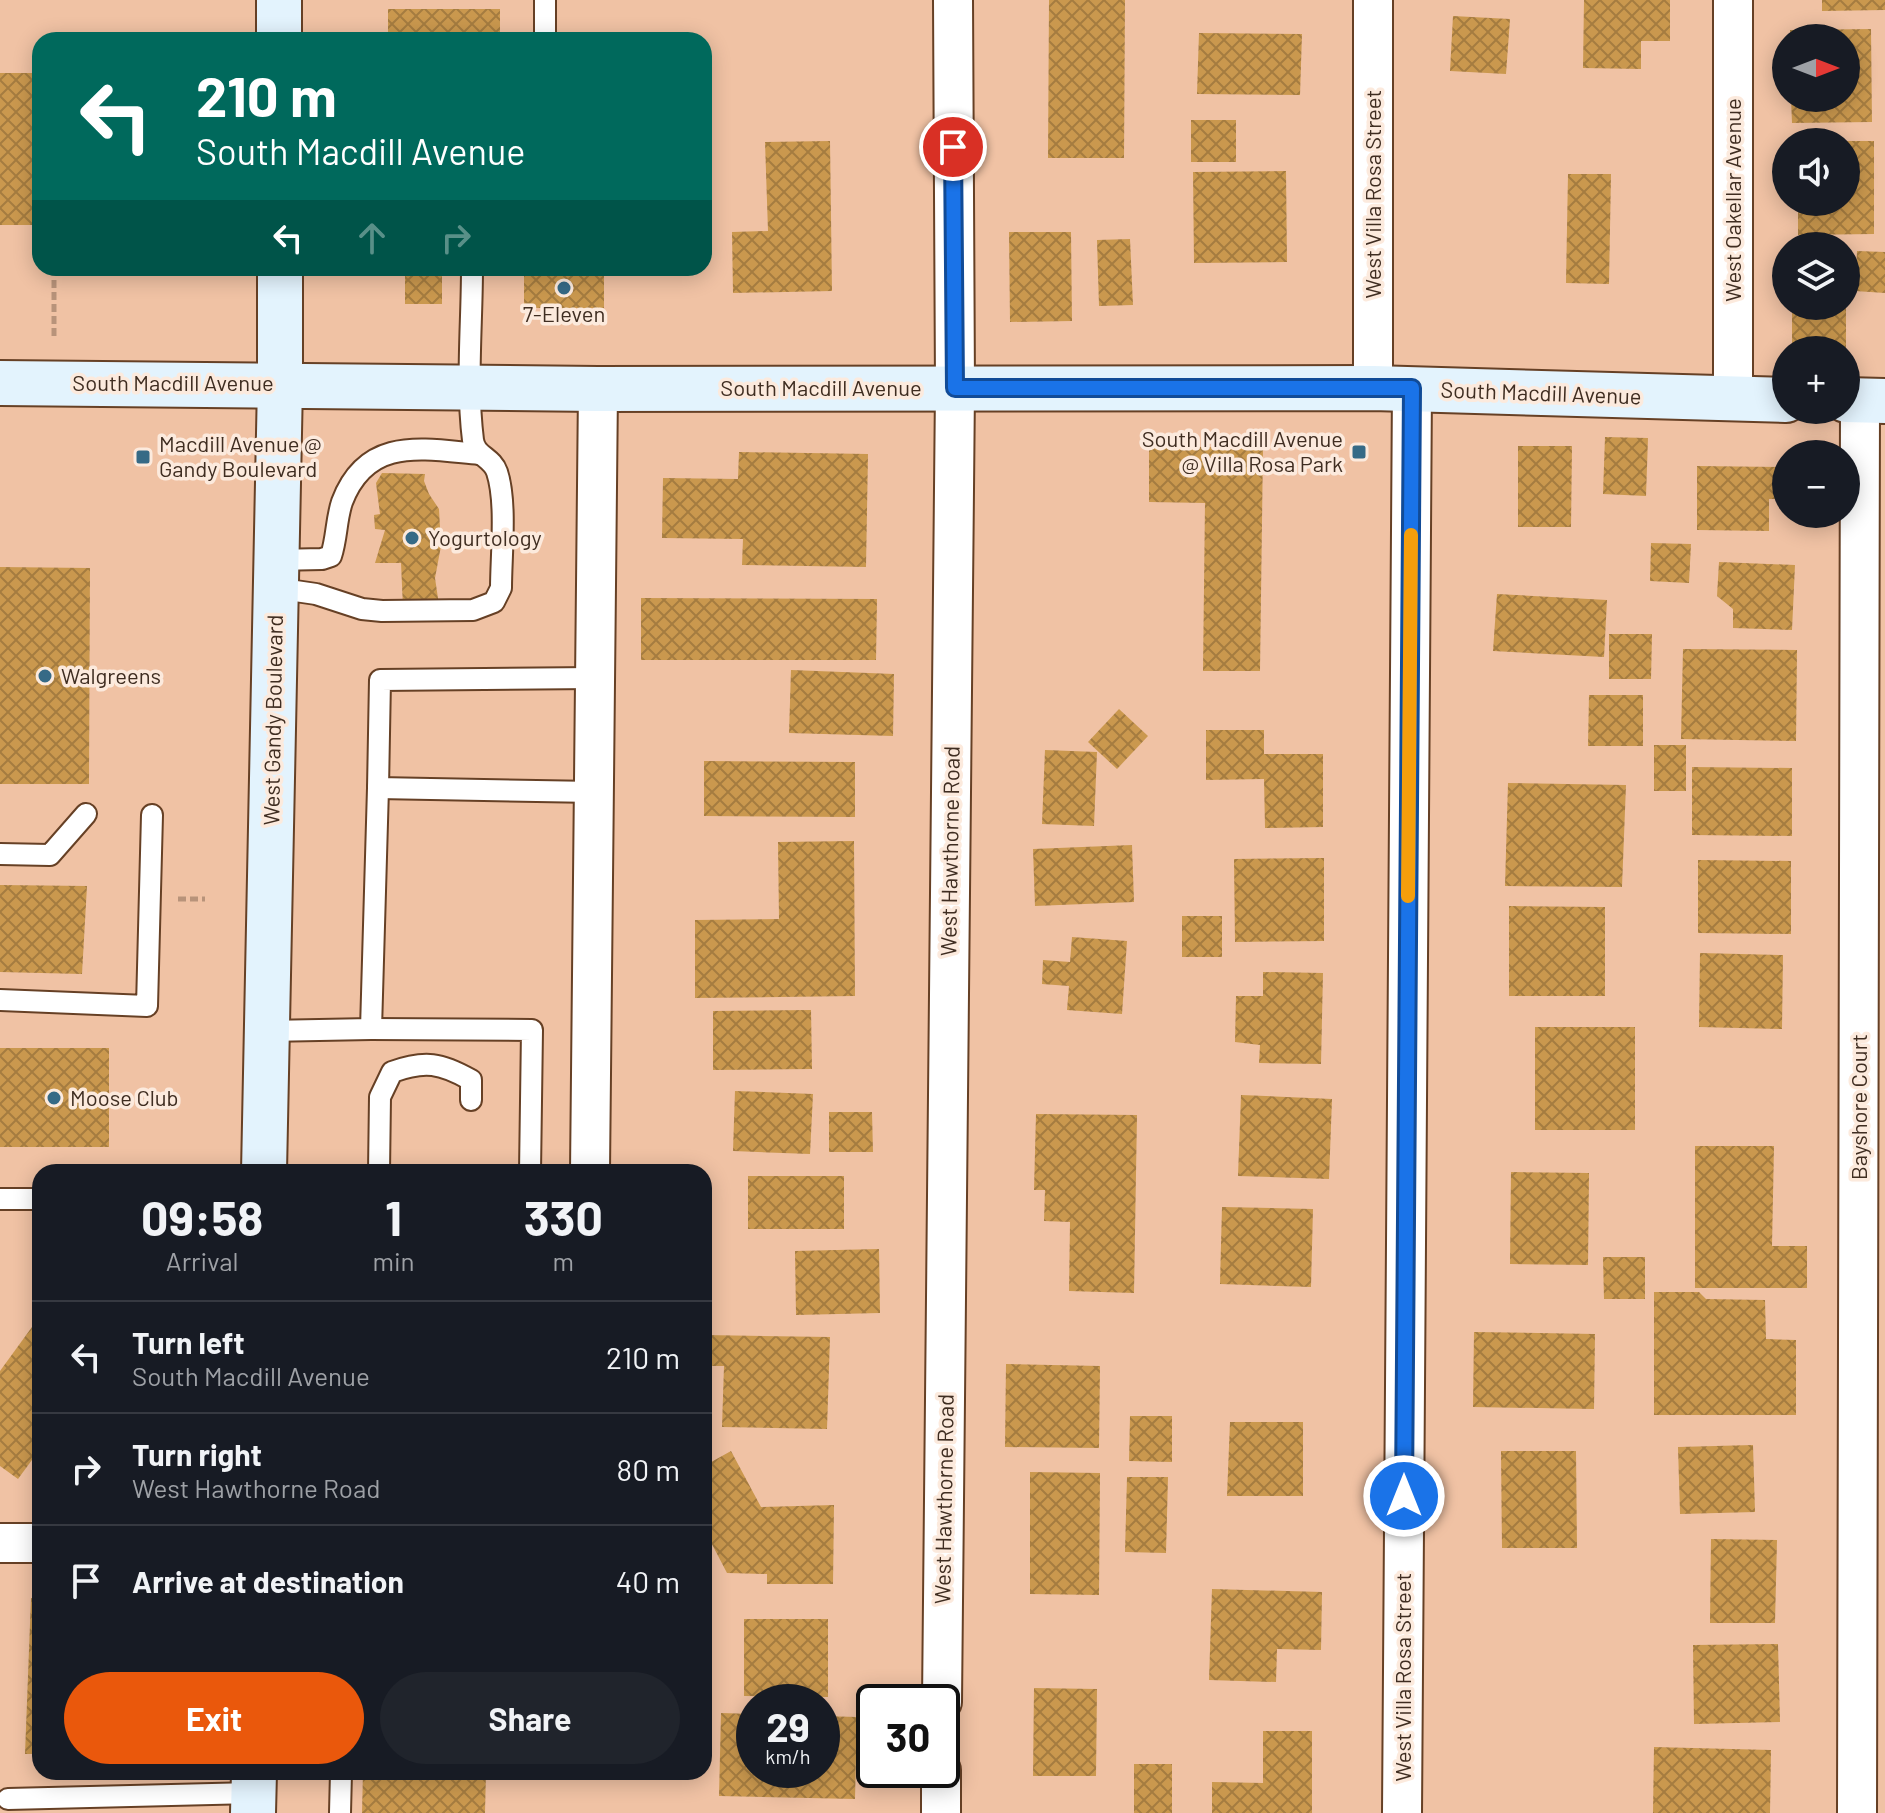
<!DOCTYPE html>
<meta charset="utf-8">
<style>
:root{--surface:#171b24;--page:#20242c;--text:#f1f3f6;--muted:#9ea1a6;--line:#363941;--accent:#ea580c}
body{margin:0;font-family:Barlow,sans-serif;background:var(--page);color:var(--text);height:100vh;display:flex;flex-direction:column;font-size:30px;white-space:nowrap}
*{box-sizing:border-box;margin:0}
p{font-size:26px;color:var(--muted)}
.icon{flex:none;width:44px;height:44px;fill:none;stroke:currentColor;stroke-width:2;stroke-linecap:round;stroke-linejoin:round}
.map{position:relative;flex:1;overflow:hidden}
.sheet{position:absolute;left:32px;top:1164px;width:680px;height:616px;display:flex;flex-direction:column;background:var(--surface);border-radius:24px;box-shadow:0 4px 20px #0003}
.sheet>*{flex:none}
.top-card{position:absolute;left:32px;top:32px;width:680px;height:244px;border-radius:24px;box-shadow:0 4px 20px #0003;background:#00695c;color:#fff;overflow:hidden}
.needle{width:52px;rotate:90deg}
.fabs{position:absolute;left:1772px;top:24px;display:grid;gap:16px}
.fabs a{display:grid;place-items:center;width:88px;height:88px;border-radius:50%;background:var(--surface);box-shadow:0 4px 20px #0003;font-size:40px}
.speed{position:absolute;left:736px;top:1684px;display:flex;gap:16px;font-size:40px;font-weight:700;text-align:center}
.speed>*{display:grid;place-content:center;width:104px;height:104px;border-radius:50%;background:var(--surface);box-shadow:0 4px 20px #0003;line-height:1}
.speed small{font-size:20px;font-weight:400}
.speed .limit{border:4px solid #111;border-radius:12px;background:#fff;color:#111}
.pin{position:absolute;display:grid;place-items:center;width:68px;height:68px;color:#fff;margin:-34px;border:4px solid #fff;border-radius:50%;box-shadow:0 2px 8px #0007}
.me{position:absolute;width:88px;margin:-44px;rotate:0deg;stroke-linejoin:round;filter:drop-shadow(0 0 6px #0008)}
.turn{display:flex;align-items:center;gap:28px;height:168px;padding:0 32px;font-size:36px}
.turn .icon{width:104px;height:104px;stroke-width:2.5}
.turn b{display:block;font-size:56px;line-height:68px}
.lanes{display:flex;align-items:center;height:76px;padding:0 32px;background:#0003;justify-content:center;gap:40px;direction:ltr}
.lanes .off{opacity:.35}
.eta{display:flex;justify-content:space-evenly;align-items:center;height:136px;text-align:center}
.eta b{font-size:48px;font-weight:700;line-height:56px}
.primary-button{display:flex;gap:16px;margin-top:auto;padding:16px 32px}
.primary-button a{flex:1;height:92px;border-radius:48px;background:var(--accent);color:#fff;font-size:32px;font-weight:700;line-height:92px;text-align:center}
.primary-button a+a{background:var(--page);color:var(--text)}
ul{padding:0;list-style:none}
li{display:flex;align-items:center;gap:24px;height:112px;padding:0 32px;border-top:2px solid var(--line)}
li div{flex:1}
li b{display:block;font-size:30px}
li em{font-style:normal}
.map>svg:first-child{display:block}
.building{fill:url(#building-cross-hatch)}
.lines{fill:none;stroke-linecap:round;stroke-linejoin:round}
.lane-casing{stroke:#664025;stroke-width:24}
.street-casing{stroke:#664025;stroke-width:42}
.secondary-casing{stroke:#664025;stroke-width:48}
.path{stroke:#b8937a;stroke-width:5;stroke-dasharray:8 4;stroke-linecap:butt}
.lane{stroke:#fff;stroke-width:20}
.street{stroke:#fff;stroke-width:38}
.secondary{stroke:#e3f3fd;stroke-width:44}
.route-casing{stroke:#114b97;stroke-width:20}
.route{stroke:#1a73e8;stroke-width:14}
.slow{stroke:#f59e0b;stroke-width:14}
.poi-dot{fill:#366a86;stroke:#fceadd;stroke-width:3}
.labels{text-anchor:middle;stroke-width:7;stroke-linejoin:round;paint-order:stroke}
.street-label{font-size:22px;fill:#3f2d21;stroke:#fceadd}
.poi-label{font-size:22px;fill:#3f2d21;stroke:#fceadd;text-anchor:start}
</style>
<div class="map">
<svg width="1885" height="1813" viewBox="0 0 1885 1813">
<defs>
<pattern id="building-cross-hatch" width="8" height="8" patternUnits="userSpaceOnUse" patternTransform="scale(2)"><rect width="8" height="8" fill="#ca984e"/><path d="M0 0l8 8M0 8l8-8" fill="none" stroke="#a57c40"/></pattern>
</defs>
<rect width="100%" height="100%" fill="#f0c2a4"/>
<g class="building">
<polygon points="1049,0 1125,0 1124,158 1048,158"/>
<polygon points="1584,0 1670,0 1670,41 1641,41 1641,69 1583,68"/>
<polygon points="1822,0 1885,0 1885,10 1822,11"/>
<rect x="388" y="9" width="112" height="31"/>
<polygon points="1453,16 1510,19 1506,74 1450,71"/>
<polygon points="1871,29 1872,122 1792,123 1791,98 1846,98 1846,38 1790,38 1790,30"/>
<polygon points="1199,33 1302,34 1300,95 1197,94"/>
<rect x="0" y="73" width="40" height="152"/>
<rect x="1191" y="120" width="45" height="42"/>
<polygon points="830,141 832,291 733,293 732,232 768,231 765,142"/>
<polygon points="1846,141 1874,141 1874,234 1798,235 1798,202 1846,202"/>
<polygon points="1286,171 1287,262 1194,263 1193,172"/>
<polygon points="1568,174 1611,174 1609,284 1566,283"/>
<polygon points="1009,232 1071,232 1072,321 1010,322"/>
<polygon points="1130,239 1133,305 1099,306 1097,240"/>
<polygon points="1857,251 1885,252 1885,293 1855,291"/>
<rect x="405" y="268" width="37" height="36"/>
<rect x="524" y="268" width="80" height="40"/>
<rect x="1792" y="306" width="54" height="44"/>
<polygon points="1605,437 1648,438 1646,496 1603,494"/>
<polygon points="1149,446 1263,448 1260,671 1203,671 1205,503 1149,502"/>
<polygon points="1518,446 1572,446 1571,527 1518,527"/>
<polygon points="739,452 868,454 866,567 742,565 743,539 662,538 663,478 738,479"/>
<polygon points="1697,466 1786,467 1786,499 1769,499 1769,531 1697,530"/>
<polygon points="382,473 425,474 424,481 429,494 439,509 441,546 435,578 439,605 403,608 401,563 375,563 385,530 375,529 374,515 380,514 376,483"/>
<polygon points="1651,543 1691,544 1689,583 1650,581"/>
<polygon points="1719,562 1795,565 1792,630 1733,628 1733,609 1717,596"/>
<polygon points="0,567 90,568 89,784 0,784"/>
<polygon points="1497,594 1607,600 1604,657 1493,651"/>
<polygon points="641,598 877,599 876,660 641,660"/>
<polygon points="1609,634 1652,634 1651,679 1609,679"/>
<polygon points="1683,649 1797,650 1796,741 1681,739"/>
<polygon points="791,670 894,674 893,736 789,733"/>
<polygon points="1589,695 1643,695 1643,746 1588,746"/>
<polygon points="1119,709 1148,736 1117,769 1088,742"/>
<polygon points="1206,730 1264,730 1264,754 1323,754 1323,827 1265,828 1264,779 1206,780"/>
<rect x="1654" y="745" width="32" height="46"/>
<polygon points="1045,750 1097,752 1094,826 1042,824"/>
<polygon points="704,761 855,762 855,817 704,816"/>
<polygon points="1692,767 1792,768 1792,836 1692,835"/>
<polygon points="1508,783 1626,785 1622,887 1505,886"/>
<polygon points="854,841 855,996 695,998 695,920 779,919 778,842"/>
<polygon points="1132,845 1134,902 1035,906 1033,849"/>
<polygon points="1324,858 1324,941 1235,942 1234,859"/>
<polygon points="1698,860 1791,861 1791,934 1698,933"/>
<polygon points="0,885 87,886 82,974 0,972"/>
<polygon points="1509,906 1605,907 1605,996 1509,996"/>
<rect x="1182" y="916" width="40" height="41"/>
<polygon points="1072,937 1127,941 1122,1014 1067,1010 1069,986 1042,984 1043,960 1070,962"/>
<polygon points="1700,953 1783,955 1782,1029 1699,1027"/>
<polygon points="1263,972 1323,973 1321,1064 1259,1063 1260,1045 1235,1042 1236,996 1263,996"/>
<polygon points="811,1010 812,1069 713,1070 713,1011"/>
<rect x="1535" y="1027" width="100" height="103"/>
<rect x="0" y="1048" width="109" height="99"/>
<polygon points="735,1091 813,1094 810,1154 733,1151"/>
<polygon points="1241,1095 1332,1099 1329,1179 1238,1176"/>
<polygon points="829,1112 872,1112 873,1152 829,1152"/>
<polygon points="1036,1114 1137,1115 1134,1293 1069,1291 1070,1222 1044,1221 1045,1190 1034,1190"/>
<polygon points="1695,1146 1774,1146 1772,1246 1807,1246 1807,1288 1695,1288"/>
<polygon points="1511,1172 1589,1173 1588,1265 1510,1264"/>
<rect x="748" y="1176" width="96" height="53"/>
<polygon points="1222,1207 1313,1209 1311,1287 1220,1284"/>
<polygon points="879,1249 880,1313 796,1315 795,1251"/>
<polygon points="1603,1257 1645,1257 1645,1299 1604,1299"/>
<polygon points="1654,1292 1699,1292 1706,1299 1765,1300 1766,1339 1796,1340 1796,1415 1654,1415"/>
<polygon points="40,1316 40,1449 18,1479 0,1466 0,1371"/>
<polygon points="1474,1332 1595,1334 1594,1409 1473,1407"/>
<polygon points="704,1335 830,1337 827,1429 722,1427 724,1366 704,1366"/>
<polygon points="1006,1364 1100,1366 1099,1448 1005,1447"/>
<polygon points="1130,1416 1172,1416 1172,1462 1129,1461"/>
<polygon points="1230,1422 1303,1422 1303,1496 1227,1496"/>
<polygon points="1753,1445 1755,1512 1680,1514 1678,1447"/>
<polygon points="731,1451 761,1507 834,1505 833,1584 767,1584 767,1574 727,1573 704,1529 704,1466"/>
<polygon points="1501,1451 1576,1451 1577,1548 1502,1548"/>
<polygon points="1030,1472 1100,1473 1099,1595 1030,1594"/>
<polygon points="1127,1477 1168,1477 1166,1553 1125,1552"/>
<polygon points="1711,1539 1777,1540 1775,1623 1710,1623"/>
<polygon points="1212,1589 1322,1592 1321,1650 1277,1649 1276,1682 1209,1680"/>
<polygon points="31,1598 40,1599 40,1754 25,1754"/>
<polygon points="744,1619 828,1619 828,1697 744,1696"/>
<polygon points="1778,1644 1780,1722 1694,1724 1693,1645"/>
<polygon points="1034,1688 1097,1689 1096,1776 1033,1776"/>
<polygon points="721,1713 754,1714 754,1770 822,1770 822,1716 857,1717 855,1799 719,1796"/>
<polygon points="1263,1731 1312,1731 1312,1813 1212,1813 1212,1782 1263,1783"/>
<polygon points="1654,1747 1771,1750 1770,1813 1653,1813"/>
<rect x="1134" y="1764" width="38" height="49"/>
<polygon points="363,1772 486,1772 485,1813 362,1813"/>
</g>
<g class="lines">
<defs>
<g id="lane">
<polyline points="545,40 545,0"/>
<path d="M276,560L322,559L331,556C337,538 336,520 342,502C367,436 422,449 479,454"/>
<path d="M275,588L316,594L362,609L382,611L473,610L494,602L501,588C501,556 507,502 497,472C492,457 475,456 473,440C466,384 472,324 472,268"/>
<polyline points="594,792 378,788 380,680 595,678"/>
<polyline points="0,854 50,855 86,814"/>
<polyline points="0,1000 147,1006 152,815"/>
<polyline points="371,1029 532,1030 530,1172"/>
<polyline points="267,1031 371,1029 378,788"/>
<path d="M379,1172L380,1097L392,1072C425,1060 441,1063 471,1080V1100"/>
<polyline points="0,1199 40,1199"/>
<polyline points="8,1799 253,1793"/>
<polyline points="340,1813 341,1772"/>
</g>
<g id="street">
<polyline points="1373,388 1373,0"/>
<polyline points="1733,399 1733,0"/>
<polyline points="590,1172 598,389"/>
<polyline points="0,1543 40,1543"/>
<polyline points="942,1702 955,388 953,0"/>
<polyline points="941,1813 941,1770"/>
<polyline points="1402,1813 1412,388"/>
<polyline points="1857,1813 1860,401"/>
</g>
<g id="secondary">
<polyline points="279,0 279,40"/>
<polyline points="0,383 598,389 1373,388 1786,400"/>
<polyline points="1846,400 1885,401"/>
<polyline points="264,1172 280,384 280,268"/>
<polyline points="253,1813 254,1772"/>
</g>
</defs>
<use href="#lane" class="lane-casing"/>
<use href="#street" class="street-casing"/>
<use href="#secondary" class="secondary-casing"/>
<g class="path">
<polyline points="54,268 54,337"/>
<polyline points="178,899 205,899"/>
</g>
<use href="#lane" class="lane"/>
<use href="#street" class="street"/>
<use href="#secondary" class="secondary"/>
</g>
<g class="lines">
<defs>
<polyline id="route" points="953,147 955,388 1412,388 1404,1496"/>
</defs>
<use href="#route" class="route-casing"/>
<use href="#route" class="route"/>
<polyline class="slow" points="1408,896 1411,535"/>
</g>
<g class="poi-dot">
<circle cx="564" cy="288" r="8"/>
<rect x="1351" y="444" width="16" height="16" rx="4"/>
<rect x="135" y="449" width="16" height="16" rx="4"/>
<circle cx="412" cy="538" r="8"/>
<circle cx="45" cy="676" r="8"/>
<circle cx="54" cy="1098" r="8"/>
</g>
<g class="labels">
<g class="street-label">
<text transform="translate(1373 194) rotate(-90)" y="8">West Villa Rosa Street</text>
<text transform="translate(1733 200) rotate(-90)" y="8">West Oakellar Avenue</text>
<text x="173" y="391">South Macdill Avenue</text>
<text x="821" y="396">South Macdill Avenue</text>
<text transform="translate(1541 393) rotate(2)" y="8">South Macdill Avenue</text>
<text transform="translate(273 720) rotate(-89)" y="8">West Gandy Boulevard</text>
<text transform="translate(950 851) rotate(-89)" y="8">West Hawthorne Road</text>
<text transform="translate(1859 1107) rotate(-90)" y="8">Bayshore Court</text>
<text transform="translate(944 1499) rotate(-89)" y="8">West Hawthorne Road</text>
<text transform="translate(1403 1677) rotate(-90)" y="8">West Villa Rosa Street</text>
</g>
<g class="poi-label">
<text x="564" y="322" text-anchor="middle">7-Eleven</text>
<text x="1343" y="447" text-anchor="end">South Macdill Avenue<tspan x="1343" dy="25">@ Villa Rosa Park</tspan></text>
<text x="159" y="452">Macdill Avenue @<tspan x="159" dy="25">Gandy Boulevard</tspan></text>
<text x="428" y="546">Yogurtology</text>
<text x="61" y="684">Walgreens</text>
<text x="70" y="1106">Moose Club</text>
</g>
</g>
</svg>
<div class="fabs">
<a><svg class="needle" viewBox="-14 -14 28 28"><path d="M0-13l5 13h-10z" fill="#e53935"/><path d="M0 13l5-13h-10z" fill="#9ea1a6"/></svg></a>
<a><svg class="icon" aria-label="sound" viewBox="0 0 24 24"><path d="M4 9h4l5-4v14l-5-4H4zM17 9q2 3 0 6"/></svg></a>
<a><svg class="icon" aria-label="layers" viewBox="0 0 24 24"><path d="M12 4l9 5-9 5-9-5zM3 14l9 5 9-5"/></svg></a>
<a>+</a>
<a>−</a>
</div>
<div class="speed"><div>29<small>km/h</small></div><div class="limit">30</div></div>
<div class="pin" style="left:953px;top:147px;background:#d93025"><svg class="icon" aria-label="arrive" viewBox="0 0 24 24"><path d="M6 21V4h12l-3 4 3 4H6"/></svg></div>
<svg class="me" style="left:1404px;top:1496px" viewBox="-20 -20 40 40"><circle r="17" fill="#1a73e8" stroke="#fff" stroke-width="3"/><path d="M0-11L8 9 0 5-8 9z" fill="#fff"/></svg>
<div class="top-card">
<div class="turn"><svg class="icon" aria-label="left" viewBox="0 0 24 24"><path d="M17 20v-9H6M10 6l-5 5 5 5"/></svg><div><b>210 m</b>South Macdill Avenue</div></div>
<div class="lanes"><svg class="icon" aria-label="left" viewBox="0 0 24 24"><path d="M17 20v-9H6M10 6l-5 5 5 5"/></svg><svg class="icon off" aria-label="ahead" viewBox="0 0 24 24"><path d="M12 20V5M6 11l6-6 6 6"/></svg><svg class="icon off" aria-label="right" viewBox="0 0 24 24"><path d="M7 20v-9h11M14 6l5 5-5 5"/></svg></div>
</div>
<section class="sheet">
<div class="eta">
<div><b>09:58</b><p>Arrival</p></div>
<div><b>1</b><p>min</p></div>
<div><b>330</b><p>m</p></div>
</div>
<ul>
<li><svg class="icon" aria-label="left" viewBox="0 0 24 24"><path d="M17 20v-9H6M10 6l-5 5 5 5"/></svg><div><b>Turn left</b><p>South Macdill Avenue</p></div><em>210 m</em></li>
<li><svg class="icon" aria-label="right" viewBox="0 0 24 24"><path d="M7 20v-9h11M14 6l5 5-5 5"/></svg><div><b>Turn right</b><p>West Hawthorne Road</p></div><em>80 m</em></li>
<li><svg class="icon" aria-label="arrive" viewBox="0 0 24 24"><path d="M6 21V4h12l-3 4 3 4H6"/></svg><div><b>Arrive at destination</b></div><em>40 m</em></li>
</ul>
<div class="primary-button"><a>Exit</a><a>Share</a></div>
</section>
</div>
